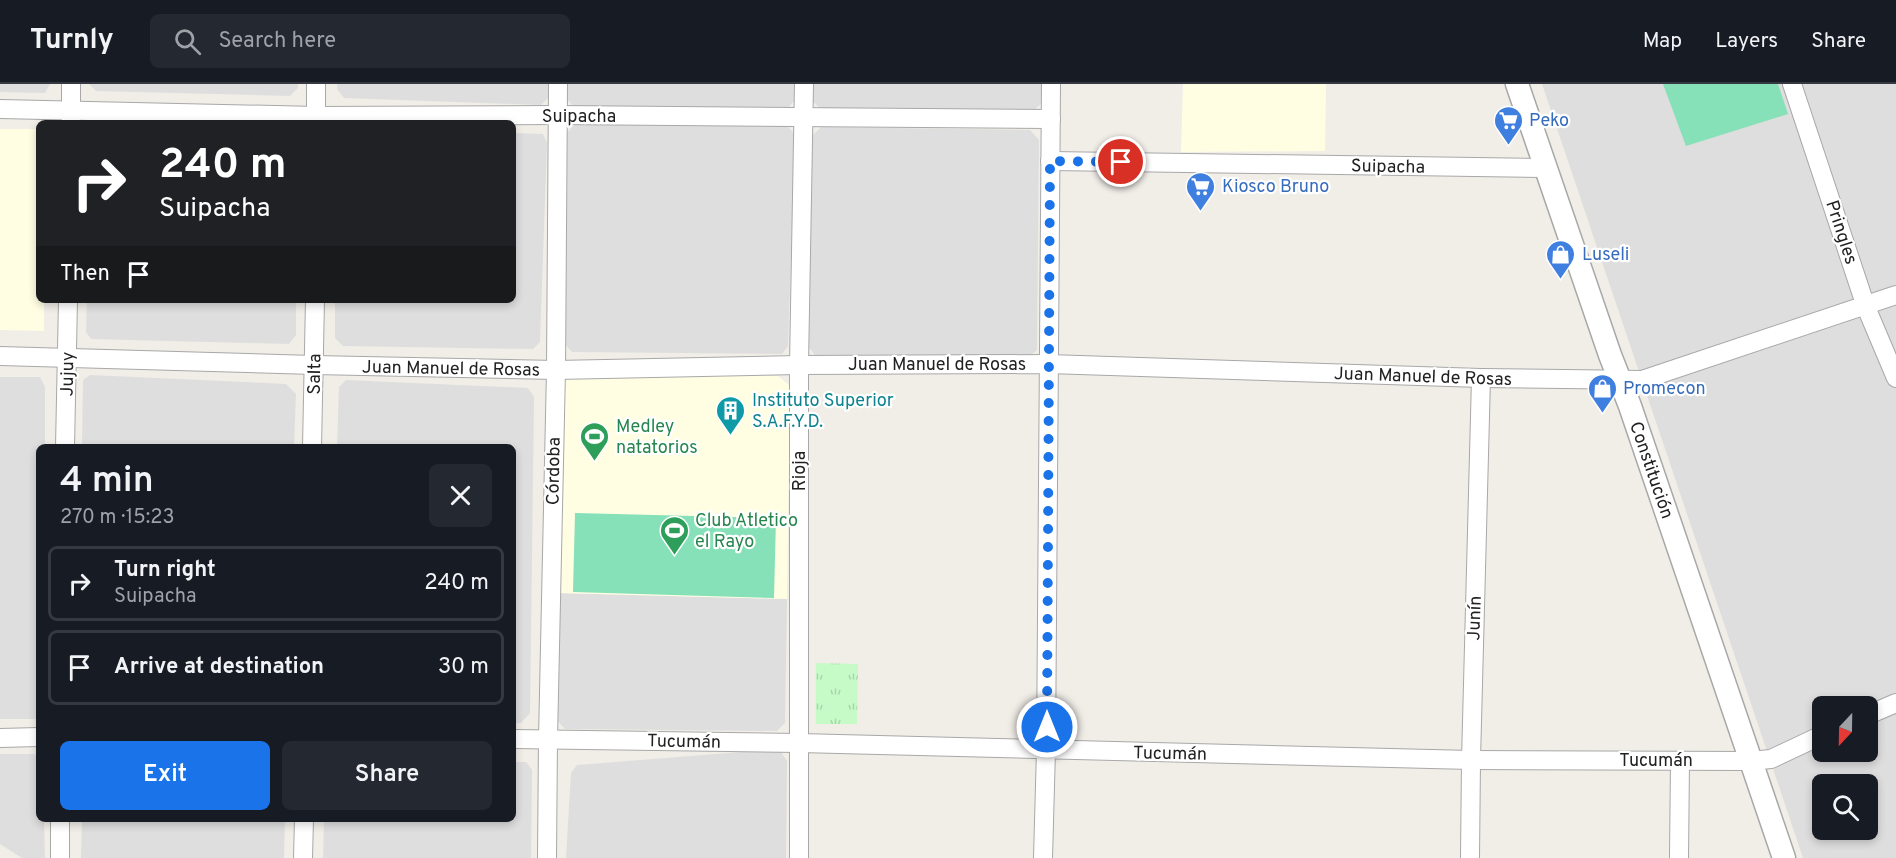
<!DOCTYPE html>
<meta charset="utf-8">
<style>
:root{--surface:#171b24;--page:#242831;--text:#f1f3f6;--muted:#9ea1a6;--line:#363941;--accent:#1a73e8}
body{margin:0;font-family:Overpass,sans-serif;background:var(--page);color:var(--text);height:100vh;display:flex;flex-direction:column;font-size:22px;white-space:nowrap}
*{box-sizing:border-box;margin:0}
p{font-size:20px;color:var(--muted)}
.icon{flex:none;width:33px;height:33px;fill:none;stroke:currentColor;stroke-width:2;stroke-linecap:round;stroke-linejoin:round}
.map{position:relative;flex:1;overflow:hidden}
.sheet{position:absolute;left:36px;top:360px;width:480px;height:378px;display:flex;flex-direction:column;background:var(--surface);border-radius:9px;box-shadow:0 3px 9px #0003}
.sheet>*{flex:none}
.hud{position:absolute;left:36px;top:36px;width:480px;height:183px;border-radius:9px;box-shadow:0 3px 9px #0003;background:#202124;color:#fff;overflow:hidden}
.needle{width:39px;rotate:202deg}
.controls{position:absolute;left:1812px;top:612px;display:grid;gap:12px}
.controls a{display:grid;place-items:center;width:66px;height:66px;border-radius:9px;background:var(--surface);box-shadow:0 3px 9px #0003;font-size:30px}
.pin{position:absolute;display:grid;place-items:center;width:51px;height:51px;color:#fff;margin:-26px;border:3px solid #fff;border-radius:50%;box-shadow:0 2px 6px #0007}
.me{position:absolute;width:66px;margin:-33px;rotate:0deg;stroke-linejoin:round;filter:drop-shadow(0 0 4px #0008)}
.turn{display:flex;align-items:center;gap:21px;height:126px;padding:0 24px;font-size:27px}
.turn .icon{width:78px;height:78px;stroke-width:2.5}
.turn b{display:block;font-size:42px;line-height:51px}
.then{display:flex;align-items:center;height:57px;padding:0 24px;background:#0003;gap:12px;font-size:22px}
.round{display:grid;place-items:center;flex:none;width:63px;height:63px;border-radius:9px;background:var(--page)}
.head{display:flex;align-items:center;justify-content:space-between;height:102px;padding:0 24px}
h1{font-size:36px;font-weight:600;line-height:45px}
.cta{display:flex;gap:12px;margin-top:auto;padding:12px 24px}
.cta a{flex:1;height:69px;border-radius:9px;background:var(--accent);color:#fff;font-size:24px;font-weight:600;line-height:69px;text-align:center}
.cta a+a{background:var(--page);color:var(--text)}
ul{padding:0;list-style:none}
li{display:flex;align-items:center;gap:18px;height:75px;margin:0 12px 9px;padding:0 12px;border:3px solid var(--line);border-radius:9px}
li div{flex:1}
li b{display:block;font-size:22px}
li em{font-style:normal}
header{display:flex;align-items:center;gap:36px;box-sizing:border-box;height:84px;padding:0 30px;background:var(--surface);border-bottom:2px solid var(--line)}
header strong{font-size:28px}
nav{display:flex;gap:33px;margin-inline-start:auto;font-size:21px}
.search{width:420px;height:54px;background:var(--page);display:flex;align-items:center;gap:15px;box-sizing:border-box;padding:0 21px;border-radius:9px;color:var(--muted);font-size:22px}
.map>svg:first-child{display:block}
.residential{fill:#dfdede;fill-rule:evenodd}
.education{fill:#fffee3}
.park{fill:url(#park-tufts)}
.pitch{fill:#86e0b8}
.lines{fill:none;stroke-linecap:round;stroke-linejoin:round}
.minor-casing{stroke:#a8a8a8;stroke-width:20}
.tertiary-casing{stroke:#a8a8a8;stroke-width:25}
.minor{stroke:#fff;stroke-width:18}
.tertiary{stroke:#fff;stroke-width:22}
.route{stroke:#1a73e8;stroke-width:10;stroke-dasharray:0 18}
.labels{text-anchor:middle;stroke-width:4.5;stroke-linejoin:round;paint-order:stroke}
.street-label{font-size:18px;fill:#212121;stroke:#fff}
.shop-label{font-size:18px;fill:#366cbe;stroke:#fff;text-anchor:start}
.culture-label{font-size:18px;fill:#0d838f;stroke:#fff;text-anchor:start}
.leisure-label{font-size:18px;fill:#27864d;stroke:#fff;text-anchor:start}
</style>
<header>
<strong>Turnly</strong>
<div class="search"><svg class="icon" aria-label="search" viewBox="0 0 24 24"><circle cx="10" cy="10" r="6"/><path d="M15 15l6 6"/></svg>Search here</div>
<nav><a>Map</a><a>Layers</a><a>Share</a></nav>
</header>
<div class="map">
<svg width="1896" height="774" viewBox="0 0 1896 774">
<defs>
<pattern id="park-tufts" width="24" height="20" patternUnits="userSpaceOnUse" patternTransform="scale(1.5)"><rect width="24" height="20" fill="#c6fac7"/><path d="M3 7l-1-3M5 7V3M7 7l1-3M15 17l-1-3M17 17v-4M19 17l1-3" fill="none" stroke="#aad6ab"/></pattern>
</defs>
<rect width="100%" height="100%" fill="#f1eee8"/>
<g class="residential">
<polygon points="0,0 50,0 45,9 0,8"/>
<polygon points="89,0 298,0 298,4 290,12 96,7"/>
<polygon points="337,0 548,0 548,14 541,21 344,14 337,5"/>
<polygon points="566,0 795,0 795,16 787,25 574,23 566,14"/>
<polygon points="811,0 1043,0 1043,18 1033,27 821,25 811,16"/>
<path d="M1542,0H1896V774H1803ZM1822,622H1868V668H1822ZM1822,700H1868V746H1822Z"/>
<polygon points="574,41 786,41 795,50 788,262 782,270 572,268 564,259 567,49"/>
<polygon points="821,43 1030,46 1039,56 1037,266 1027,274 815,271 807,261 812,52"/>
<polygon points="513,49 543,50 547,59 540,258 533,265 343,262 335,254 335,216 513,216"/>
<polygon points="87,216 296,216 296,251 289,260 91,255 86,248"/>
<polygon points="90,291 286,300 296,310 294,363 82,363 83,296"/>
<polygon points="0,293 40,293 45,303 45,363 39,363 39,635 0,635"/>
<polygon points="346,296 528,304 534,313 530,629 521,639 513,639 513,363 337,363 339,303"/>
<polygon points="559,509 787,515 785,639 777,647 565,645 557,636"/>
<polygon points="779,665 787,677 786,774 566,774 571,689 577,681"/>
<polygon points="0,670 34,670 39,674 39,735 44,735 45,774 22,774 0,760"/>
<polygon points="513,678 526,678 532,686 531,774 323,774 324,735 513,735"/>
<polygon points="82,735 285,735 284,774 81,774"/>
</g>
<g class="education">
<polygon points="1183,0 1326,0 1325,67 1181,68"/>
<polygon points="0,45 39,45 39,216 44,216 44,247 0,246"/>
<polygon points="571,287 778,292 790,302 787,515 559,509 561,298"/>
</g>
<polygon class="park" points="816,579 858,580 857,640 816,640"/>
<g class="pitch">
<polygon points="1663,0 1778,0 1788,30 1686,62"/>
<polygon points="575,429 776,434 774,514 573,508"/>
</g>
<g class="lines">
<defs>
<g id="minor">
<polyline points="1792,0 1866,223 1896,294"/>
<polyline points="0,25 316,32 557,31 1051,35"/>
<polyline points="71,39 71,0"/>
<polyline points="316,39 316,0"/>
<polyline points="1050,77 1545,84"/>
<polyline points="0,272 314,281 556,286 799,281 1048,280 1481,294 1642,296 1896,211"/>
<polyline points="65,363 68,216"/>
<polyline points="312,363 315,216"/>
<polyline points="1868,631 1896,619"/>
<polyline points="0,654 39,653"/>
<polyline points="513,655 799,659 1471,676 1750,677 1771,675 1822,651"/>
<polyline points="60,774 60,735"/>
<polyline points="303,774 304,735"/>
<polyline points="547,774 548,655 556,286 558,0"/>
<polyline points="799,774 799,281 804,0"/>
<polyline points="1043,774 1046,666 1051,0"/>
<polyline points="1470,774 1471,676 1481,294"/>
<polyline points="1679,774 1680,677"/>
</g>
<polyline id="tertiary" points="1517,0 1610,271 1630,322 1784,774"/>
</defs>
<use href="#minor" class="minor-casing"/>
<use href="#tertiary" class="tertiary-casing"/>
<use href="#minor" class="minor"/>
<use href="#tertiary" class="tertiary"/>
</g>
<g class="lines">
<polyline class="route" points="1047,643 1050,77 1121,78"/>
</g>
<defs>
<symbol id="supermarket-pin" viewBox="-11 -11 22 30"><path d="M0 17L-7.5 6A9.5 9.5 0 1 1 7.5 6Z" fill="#3f7fe0" stroke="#fff"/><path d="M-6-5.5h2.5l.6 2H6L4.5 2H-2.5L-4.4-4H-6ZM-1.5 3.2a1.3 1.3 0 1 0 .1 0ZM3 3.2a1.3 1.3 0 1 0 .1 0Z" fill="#fff"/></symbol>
<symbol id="shop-pin" viewBox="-11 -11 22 30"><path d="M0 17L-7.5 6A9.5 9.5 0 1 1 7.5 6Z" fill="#3f7fe0" stroke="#fff"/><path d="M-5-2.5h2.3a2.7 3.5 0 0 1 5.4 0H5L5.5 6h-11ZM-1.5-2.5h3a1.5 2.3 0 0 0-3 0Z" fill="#fff"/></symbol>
<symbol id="building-pin" viewBox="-11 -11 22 30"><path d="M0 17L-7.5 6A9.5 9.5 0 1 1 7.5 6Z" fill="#0f9aa8" stroke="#fff"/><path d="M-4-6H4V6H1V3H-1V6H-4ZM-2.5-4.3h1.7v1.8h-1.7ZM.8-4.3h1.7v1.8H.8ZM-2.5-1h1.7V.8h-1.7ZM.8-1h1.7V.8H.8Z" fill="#fff"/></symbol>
<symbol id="stadium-pin" viewBox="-11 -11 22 30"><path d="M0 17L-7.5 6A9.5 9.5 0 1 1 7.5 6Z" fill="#2e9e5b" stroke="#fff"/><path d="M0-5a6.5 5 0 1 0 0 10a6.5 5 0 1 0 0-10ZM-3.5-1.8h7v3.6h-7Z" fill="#fff"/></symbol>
</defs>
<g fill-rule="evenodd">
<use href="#supermarket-pin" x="1492" y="20" width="33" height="45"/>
<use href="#supermarket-pin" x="1184" y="86" width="33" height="45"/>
<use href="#shop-pin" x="1544" y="154" width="33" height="45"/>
<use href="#shop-pin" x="1586" y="288" width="33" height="45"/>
<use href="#building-pin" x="714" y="310" width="33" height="45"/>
<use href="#stadium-pin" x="578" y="336" width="33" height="45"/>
<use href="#stadium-pin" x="658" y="430" width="33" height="45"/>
</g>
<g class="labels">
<g class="street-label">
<text x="579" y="38">Suipacha</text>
<text transform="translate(1388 82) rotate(1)" y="6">Suipacha</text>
<text transform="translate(1842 148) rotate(72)" y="6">Pringles</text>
<text x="937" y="286">Juan Manuel de Rosas</text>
<text transform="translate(451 284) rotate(1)" y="6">Juan Manuel de Rosas</text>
<text transform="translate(67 290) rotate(-89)" y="6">Jujuy</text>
<text transform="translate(314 290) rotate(-89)" y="6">Salta</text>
<text transform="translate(1423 292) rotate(2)" y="6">Juan Manuel de Rosas</text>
<text transform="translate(1652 386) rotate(71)" y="6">Constitución</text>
<text transform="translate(553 387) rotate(-89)" y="6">Córdoba</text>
<text transform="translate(799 387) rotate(-90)" y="6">Rioja</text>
<text transform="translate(1474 534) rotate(-88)" y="6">Junín</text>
<text transform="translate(684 657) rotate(1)" y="6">Tucumán</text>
<text transform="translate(1170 669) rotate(1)" y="6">Tucumán</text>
<text x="1656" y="682">Tucumán</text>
</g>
<g class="shop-label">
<text x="1529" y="42">Peko</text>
<text x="1222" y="108">Kiosco Bruno</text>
<text x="1582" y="176">Luseli</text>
<text x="1623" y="310">Promecon</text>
</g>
<g class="culture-label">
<text x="752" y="322">Instituto Superior<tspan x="752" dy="21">S.A.F.Y.D.</tspan></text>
</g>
<g class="leisure-label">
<text x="616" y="348">Medley<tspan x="616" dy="21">natatorios</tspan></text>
<text x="695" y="442">Club Atletico<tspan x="695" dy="21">el Rayo</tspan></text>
</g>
</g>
</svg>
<div class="controls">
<a><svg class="needle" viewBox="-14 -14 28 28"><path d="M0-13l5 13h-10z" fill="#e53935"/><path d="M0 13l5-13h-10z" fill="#9ea1a6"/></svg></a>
<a><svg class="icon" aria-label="search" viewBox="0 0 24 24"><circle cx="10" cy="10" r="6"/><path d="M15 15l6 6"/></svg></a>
</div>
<div class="pin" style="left:1121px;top:78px;background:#d93025"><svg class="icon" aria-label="arrive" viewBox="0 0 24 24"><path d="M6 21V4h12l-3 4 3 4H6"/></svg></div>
<svg class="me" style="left:1047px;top:643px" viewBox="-20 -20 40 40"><circle r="17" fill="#1a73e8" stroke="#fff" stroke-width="3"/><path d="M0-11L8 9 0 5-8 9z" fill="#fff"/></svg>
<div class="hud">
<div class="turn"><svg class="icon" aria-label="right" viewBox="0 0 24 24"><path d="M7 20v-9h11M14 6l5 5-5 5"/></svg><div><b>240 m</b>Suipacha</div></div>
<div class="then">Then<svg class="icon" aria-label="arrive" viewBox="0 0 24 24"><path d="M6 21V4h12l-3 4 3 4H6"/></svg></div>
</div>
<section class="sheet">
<div class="head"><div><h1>4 min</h1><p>270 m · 15:23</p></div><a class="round"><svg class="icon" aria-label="close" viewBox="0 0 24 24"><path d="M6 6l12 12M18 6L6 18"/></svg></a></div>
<ul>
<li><svg class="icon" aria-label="right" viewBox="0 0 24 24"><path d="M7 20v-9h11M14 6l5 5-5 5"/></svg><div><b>Turn right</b><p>Suipacha</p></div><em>240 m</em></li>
<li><svg class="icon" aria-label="arrive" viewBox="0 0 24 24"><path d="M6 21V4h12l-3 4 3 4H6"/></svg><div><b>Arrive at destination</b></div><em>30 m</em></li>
</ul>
<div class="cta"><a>Exit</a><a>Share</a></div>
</section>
</div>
